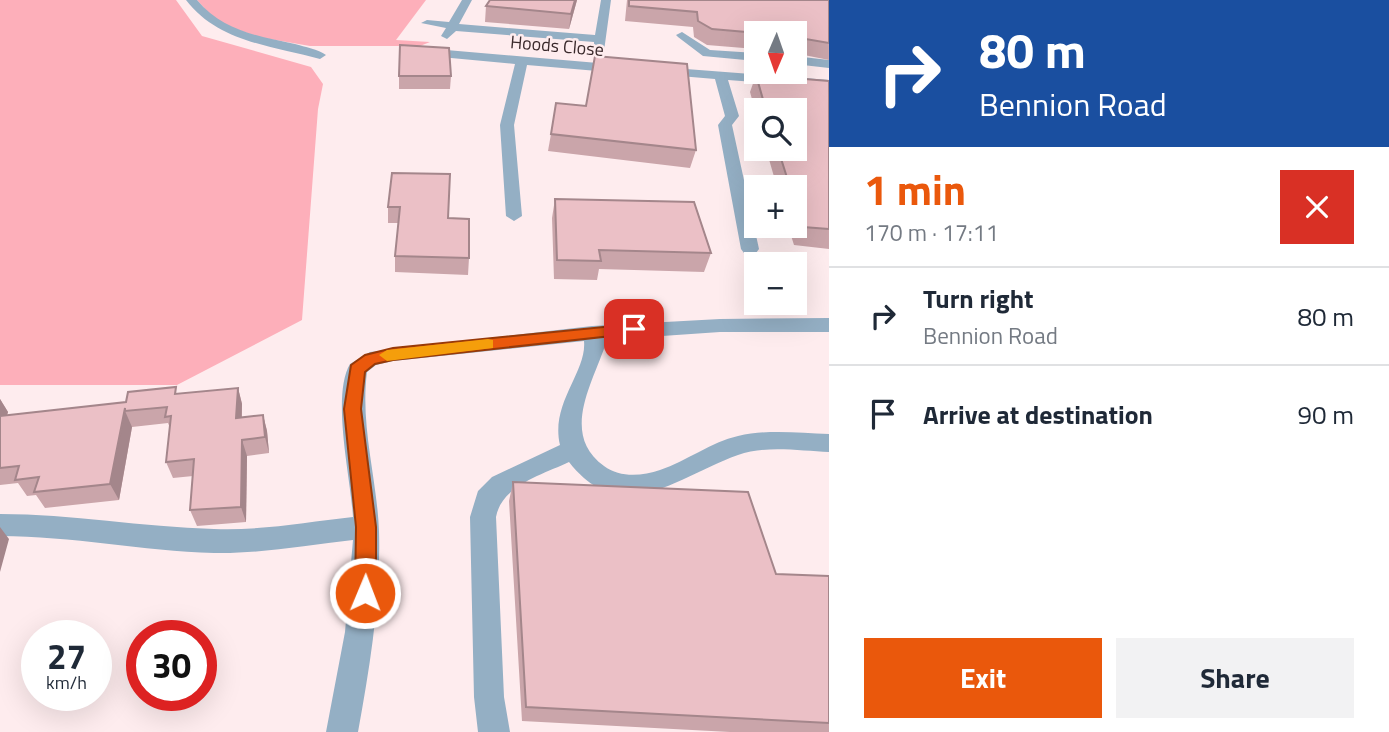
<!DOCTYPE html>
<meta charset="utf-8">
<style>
:root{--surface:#fff;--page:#f2f2f3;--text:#1f2937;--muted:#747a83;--line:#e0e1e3;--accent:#ea580c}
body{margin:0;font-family:"Titillium Web",sans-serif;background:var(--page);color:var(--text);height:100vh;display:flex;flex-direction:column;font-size:26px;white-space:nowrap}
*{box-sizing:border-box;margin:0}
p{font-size:23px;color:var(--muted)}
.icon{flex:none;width:38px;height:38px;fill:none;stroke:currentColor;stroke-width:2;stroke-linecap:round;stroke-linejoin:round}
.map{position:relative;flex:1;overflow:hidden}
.details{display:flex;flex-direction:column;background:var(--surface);width:560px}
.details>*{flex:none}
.hud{background:#1a4fa0;color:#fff;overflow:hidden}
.needle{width:46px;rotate:182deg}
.controls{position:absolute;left:744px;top:21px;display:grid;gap:14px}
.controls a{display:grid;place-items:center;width:63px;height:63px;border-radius:0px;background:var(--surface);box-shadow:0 7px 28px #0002;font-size:35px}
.speed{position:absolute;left:21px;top:620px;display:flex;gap:14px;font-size:35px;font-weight:700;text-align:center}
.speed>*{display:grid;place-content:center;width:91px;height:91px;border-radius:50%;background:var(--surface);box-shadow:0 7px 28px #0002;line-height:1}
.speed small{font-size:18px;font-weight:400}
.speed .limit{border:10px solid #d22;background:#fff;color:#111}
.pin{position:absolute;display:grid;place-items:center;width:60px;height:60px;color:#fff;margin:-30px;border-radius:14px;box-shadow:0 4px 10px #0006}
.me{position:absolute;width:77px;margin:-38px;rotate:1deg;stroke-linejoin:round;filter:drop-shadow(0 0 5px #0008)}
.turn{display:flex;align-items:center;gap:24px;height:147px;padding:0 35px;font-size:32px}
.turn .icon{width:91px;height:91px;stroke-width:2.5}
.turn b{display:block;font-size:49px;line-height:60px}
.round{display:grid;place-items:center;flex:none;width:74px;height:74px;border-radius:0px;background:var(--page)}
.summary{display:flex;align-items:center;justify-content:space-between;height:119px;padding:0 35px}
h1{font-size:42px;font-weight:700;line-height:52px;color:var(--accent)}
.button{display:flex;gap:14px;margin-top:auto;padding:14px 35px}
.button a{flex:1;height:80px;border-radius:0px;background:var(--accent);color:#fff;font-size:28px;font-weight:700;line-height:80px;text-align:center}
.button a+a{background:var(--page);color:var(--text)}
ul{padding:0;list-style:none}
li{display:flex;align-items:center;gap:21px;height:98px;padding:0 35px;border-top:2px solid var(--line)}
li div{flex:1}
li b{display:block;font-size:26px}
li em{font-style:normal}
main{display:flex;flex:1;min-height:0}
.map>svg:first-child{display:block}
.green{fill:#fdafba}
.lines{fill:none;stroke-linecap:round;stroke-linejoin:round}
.minor{fill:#94afc4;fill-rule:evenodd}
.wall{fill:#caa5aa}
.shaded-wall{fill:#a4868b}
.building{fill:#ebc0c6;stroke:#a4868b;stroke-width:2}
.route{fill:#ea580c;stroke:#983908;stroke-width:2}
.slow{fill:#f59e0b}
.labels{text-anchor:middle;stroke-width:5;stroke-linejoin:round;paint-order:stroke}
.far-street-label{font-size:18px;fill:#3a292b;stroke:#feecee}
</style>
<main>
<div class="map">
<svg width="829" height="732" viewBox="0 0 829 732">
<rect width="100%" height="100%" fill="#feecee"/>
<g class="green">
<polygon points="0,0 176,0 202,36 311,67 323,84 318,109 302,320 177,385 0,385"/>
<polygon points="197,0 426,0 396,40 430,42 420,46 310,46 258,37 217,22"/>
</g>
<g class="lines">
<g class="minor">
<path d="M186,0H197C223,31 258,36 295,44C305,47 318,49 326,55L320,59C272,46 218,42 186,0Z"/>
<polygon points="462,0 472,0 459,24 595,35 601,0 611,0 604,51 594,54 594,42 456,31 447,39 441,36 446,28 421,23 427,20 449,22"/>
<polygon points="682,32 710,50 756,53 756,61 703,56 678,37 676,35"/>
<polygon points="423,48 621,65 627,69 621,73 527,65 514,125 522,216 514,221 506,216 500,125 515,64 419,55 417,52"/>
<polygon points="794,56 829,60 829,68 794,64"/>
<polygon points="660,67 829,80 829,88 728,80 739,116 732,125 759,249 756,253 744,253 741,249 718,125 725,116 715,79 656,74 656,68"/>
<path d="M829,318V332H720L604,340L605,346C591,386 561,435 604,466C620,478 642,476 660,470C687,461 711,442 738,436C768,429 799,433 829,434V452C801,451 765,445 738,455C680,475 622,530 569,462C542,475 502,485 496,517L504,697L510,732H478L474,697L470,517L478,491L492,477L560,445C550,403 587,372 584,341L393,361L376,365L367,372C360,426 377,478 379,531C381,599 370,666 358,732H326L345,632L353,540C307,545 261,554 214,553C142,551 72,536 0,536V514C72,514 142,527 214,529C260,531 306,522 353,517C351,479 331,396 350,364L370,352L592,326L720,319Z"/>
</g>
</g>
<g class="wall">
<polygon points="577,0 569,29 485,22 486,6"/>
<polygon points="627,0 829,0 829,60 794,53 794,33 756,33 756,49 707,45 694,37 693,27 625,21"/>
<polygon points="756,75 829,81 829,249 794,245 788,226 794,226 794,187 777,187 766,149 794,149 794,110 756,110 756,114 750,92"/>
<polygon points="399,76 451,76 450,89 399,89"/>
<polygon points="586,106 696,150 690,168 548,151 551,134"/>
<polygon points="392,173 448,218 469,258 468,275 395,272 395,256 398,223 388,223 388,207"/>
<polygon points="555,199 711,253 704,272 599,269 597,280 554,279 552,218"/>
<polygon points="238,388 242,404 242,418 263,415 267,431 269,453 247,456 246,522 197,526 190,510 193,476 173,478 166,462 170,428 168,423 132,427 119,500 45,508 36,495 27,496 18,483 0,485 0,399 8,412 7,415 126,402 178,394"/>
<polygon points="513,482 776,574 829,576 829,732 730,732 522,721 509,501"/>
</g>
<g class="shaded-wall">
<polygon points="575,0 577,0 569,29 571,14"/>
<polygon points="800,38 794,53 794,40"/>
<polygon points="238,388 242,404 241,435 236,418"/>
<polygon points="0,399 8,412 1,433 0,432"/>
<polygon points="125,411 132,427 119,500 110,484"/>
<polygon points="263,415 267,431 269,453 265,437"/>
<polygon points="242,440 247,456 246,522 241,507"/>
<polygon points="0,527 9,539 0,572"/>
</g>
<g class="building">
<polygon points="490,0 575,0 571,14 486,6"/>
<polygon points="629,0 829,0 829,43 800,38 794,40 794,33 758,33 712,29 698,21 697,12 629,6"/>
<polygon points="400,45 449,48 451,76 399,76"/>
<polygon points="595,56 687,64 696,150 551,134 556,103 586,106"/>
<polygon points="756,75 829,81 829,229 803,227 794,200 794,187 790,187 778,149 794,149 794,110 766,110"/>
<polygon points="392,173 450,174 448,218 469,219 469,258 395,256 400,207 388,207"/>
<polygon points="555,199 694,202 711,253 599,250 601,261 557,260"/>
<polygon points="176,387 175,394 238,388 236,418 263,415 265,437 242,440 241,507 190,510 194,459 166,462 171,416 165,417 167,407 125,411 125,408 110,484 34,492 39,477 15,480 19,466 0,468 0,416 126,402 128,392"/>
<polygon points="513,482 748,492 776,574 829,576 829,723 526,707"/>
</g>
<polygon class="route" points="634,324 642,329 639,333 393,360 375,364 365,372 361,409 376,527 376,593 373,600 365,603 358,600 355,593 356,527 344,409 351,365 365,355 393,348"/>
<polygon class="slow" points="488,339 493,340 493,348 387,361 379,355 387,350"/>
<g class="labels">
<g class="far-street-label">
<text transform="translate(557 46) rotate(5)" y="6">Hoods Close</text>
</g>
</g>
</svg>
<div class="controls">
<a><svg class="needle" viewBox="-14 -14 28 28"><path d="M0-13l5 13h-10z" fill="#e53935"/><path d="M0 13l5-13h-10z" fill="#747a83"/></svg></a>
<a><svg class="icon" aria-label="search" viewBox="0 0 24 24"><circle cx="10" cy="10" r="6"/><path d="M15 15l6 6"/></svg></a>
<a>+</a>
<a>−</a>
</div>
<div class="speed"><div>27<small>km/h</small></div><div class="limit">30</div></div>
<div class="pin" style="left:634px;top:329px;background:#d93025"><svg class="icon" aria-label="arrive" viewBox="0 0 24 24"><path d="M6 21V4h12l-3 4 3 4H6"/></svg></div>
<svg class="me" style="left:365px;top:593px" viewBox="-20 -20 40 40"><circle r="17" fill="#ea580c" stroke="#fff" stroke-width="3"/><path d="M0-11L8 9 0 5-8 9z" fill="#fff"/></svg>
</div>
<section class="details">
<div class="hud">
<div class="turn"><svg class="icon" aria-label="right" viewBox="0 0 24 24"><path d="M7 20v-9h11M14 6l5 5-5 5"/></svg><div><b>80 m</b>Bennion Road</div></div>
</div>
<div class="summary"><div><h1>1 min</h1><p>170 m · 17:11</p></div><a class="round" style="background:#d93025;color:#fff"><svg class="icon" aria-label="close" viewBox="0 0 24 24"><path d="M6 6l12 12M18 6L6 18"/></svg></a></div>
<ul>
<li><svg class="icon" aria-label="right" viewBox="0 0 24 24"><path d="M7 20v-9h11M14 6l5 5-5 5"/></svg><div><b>Turn right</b><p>Bennion Road</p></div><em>80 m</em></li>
<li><svg class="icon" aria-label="arrive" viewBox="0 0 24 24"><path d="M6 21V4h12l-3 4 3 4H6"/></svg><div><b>Arrive at destination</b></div><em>90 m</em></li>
</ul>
<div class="button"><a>Exit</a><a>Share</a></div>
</section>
</main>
